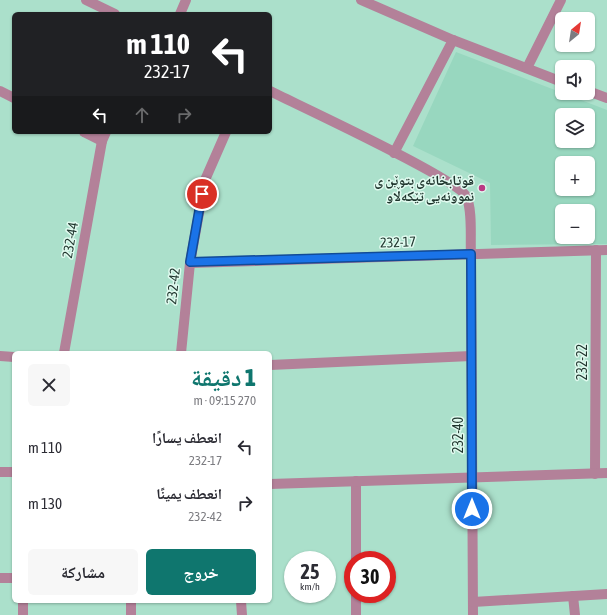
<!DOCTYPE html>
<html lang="ar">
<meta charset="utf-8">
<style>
:root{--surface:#fff;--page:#f7f7f7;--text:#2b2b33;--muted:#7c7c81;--accent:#0f766e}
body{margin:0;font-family:"Asap Condensed","Noto Naskh Arabic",sans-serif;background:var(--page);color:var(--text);direction:rtl;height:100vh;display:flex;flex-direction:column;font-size:15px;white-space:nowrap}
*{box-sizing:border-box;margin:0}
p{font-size:13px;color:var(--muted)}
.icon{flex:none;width:22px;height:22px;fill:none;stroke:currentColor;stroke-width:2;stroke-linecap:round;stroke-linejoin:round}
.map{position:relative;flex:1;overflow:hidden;direction:ltr}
.sheet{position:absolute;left:12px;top:351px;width:260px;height:252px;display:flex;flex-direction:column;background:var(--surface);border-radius:6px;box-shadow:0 1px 3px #0004;direction:rtl}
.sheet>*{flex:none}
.top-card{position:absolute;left:12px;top:12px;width:260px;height:122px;border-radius:6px;box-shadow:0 1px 3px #0004;direction:rtl;background:#202124;color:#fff;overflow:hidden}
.needle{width:26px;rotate:30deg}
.tools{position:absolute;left:555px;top:12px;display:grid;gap:8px}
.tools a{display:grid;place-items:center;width:40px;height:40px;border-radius:6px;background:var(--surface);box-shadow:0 1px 3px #0004;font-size:20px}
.speed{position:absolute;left:284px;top:551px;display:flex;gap:8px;font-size:20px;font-weight:700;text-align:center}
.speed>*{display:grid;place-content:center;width:52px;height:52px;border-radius:50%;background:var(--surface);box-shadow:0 1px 3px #0004;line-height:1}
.speed small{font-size:10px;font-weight:400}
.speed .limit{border:6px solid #d22;background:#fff;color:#111}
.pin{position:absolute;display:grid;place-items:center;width:34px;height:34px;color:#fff;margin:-17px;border:2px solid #fff;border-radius:50%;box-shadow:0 1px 4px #0007}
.me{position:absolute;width:44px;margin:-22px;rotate:0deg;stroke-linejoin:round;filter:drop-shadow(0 0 3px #0008)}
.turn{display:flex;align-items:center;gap:14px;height:84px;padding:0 16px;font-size:18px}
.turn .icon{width:52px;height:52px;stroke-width:2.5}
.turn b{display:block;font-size:28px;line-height:34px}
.lanes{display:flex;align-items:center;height:38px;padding:0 16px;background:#0003;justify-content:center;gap:20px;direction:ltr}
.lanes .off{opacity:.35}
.round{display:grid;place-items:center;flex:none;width:42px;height:42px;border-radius:6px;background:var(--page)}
.headline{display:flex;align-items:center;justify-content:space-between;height:68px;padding:0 16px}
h1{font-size:24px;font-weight:800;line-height:30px;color:var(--accent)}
.action{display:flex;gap:8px;margin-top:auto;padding:8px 16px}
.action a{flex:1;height:46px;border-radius:6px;background:var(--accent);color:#fff;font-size:16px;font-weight:800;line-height:46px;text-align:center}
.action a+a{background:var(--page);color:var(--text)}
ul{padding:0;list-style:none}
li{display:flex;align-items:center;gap:12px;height:56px;padding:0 16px}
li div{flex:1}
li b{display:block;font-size:15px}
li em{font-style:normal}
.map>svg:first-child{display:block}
.built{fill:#98d7bf;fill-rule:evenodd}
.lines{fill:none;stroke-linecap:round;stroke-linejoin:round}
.minor{stroke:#b38199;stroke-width:10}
.route-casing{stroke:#114b97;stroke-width:10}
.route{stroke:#1a73e8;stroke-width:7}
.poi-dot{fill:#bb3a84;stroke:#e0faef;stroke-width:1.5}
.labels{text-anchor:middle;stroke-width:3;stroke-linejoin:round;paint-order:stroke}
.poi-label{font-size:14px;font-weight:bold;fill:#1e342c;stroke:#e0faef;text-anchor:end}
.street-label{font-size:14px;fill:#1e342c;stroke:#e0faef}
</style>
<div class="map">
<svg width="607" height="615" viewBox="0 0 607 615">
<rect width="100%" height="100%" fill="#abe0cb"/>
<path class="built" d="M456,52L607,110V244L491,245L490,183L413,146ZM562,115H588V141H562ZM562,163H588V189H562ZM562,211H588V237H562Z"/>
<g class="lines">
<g class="minor">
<polyline points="86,0 115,14"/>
<polyline points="361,0 453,40 562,82"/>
<polyline points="180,14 186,0"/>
<polyline points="527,68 561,0"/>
<polyline points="0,91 14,98"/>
<path d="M270,91C300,106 456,178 466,196C473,209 470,240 471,254L473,615"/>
<polyline points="588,91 607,98"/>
<polyline points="84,132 102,141"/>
<polyline points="394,153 453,40"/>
<polyline points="190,263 607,250"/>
<polyline points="64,353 102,141 106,132"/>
<polyline points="181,353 190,263 205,180 226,132"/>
<polyline points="0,356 14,357"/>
<polyline points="270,365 471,356"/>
<polyline points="0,472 14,472"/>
<polyline points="595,474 596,250"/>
<polyline points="356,481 356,560"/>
<polyline points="270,484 607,473"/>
<polyline points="0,578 14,578"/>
<polyline points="356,594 356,615"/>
<polyline points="573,596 575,615"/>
<polyline points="241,601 242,615"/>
<polyline points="473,602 607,594"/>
<polyline points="23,615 23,601"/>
<polyline points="131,615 131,601"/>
</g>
</g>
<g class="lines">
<defs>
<polyline id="route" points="202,194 190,262 471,254 472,509"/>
</defs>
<use href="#route" class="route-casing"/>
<use href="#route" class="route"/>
</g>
<circle class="poi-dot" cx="482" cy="188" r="4"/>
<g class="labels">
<g class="poi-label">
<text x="474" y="185">قوتابخانه‌ی بتوێن ی<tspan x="474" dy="16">نموونه‌یی تێکه‌ڵاو</tspan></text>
</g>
<g class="street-label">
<text transform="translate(70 240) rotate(-80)" y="5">232-44</text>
<text transform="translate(398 242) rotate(-2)" y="5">232-17</text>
<text transform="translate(173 286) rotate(-84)" y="5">232-42</text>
<text transform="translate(582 362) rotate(-90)" y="5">232-22</text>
<text transform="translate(458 435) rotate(-90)" y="5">232-40</text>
</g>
</g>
</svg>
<div class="tools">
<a><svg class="needle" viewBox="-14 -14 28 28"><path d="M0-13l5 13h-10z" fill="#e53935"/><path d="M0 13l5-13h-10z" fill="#7c7c81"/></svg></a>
<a><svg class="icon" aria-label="sound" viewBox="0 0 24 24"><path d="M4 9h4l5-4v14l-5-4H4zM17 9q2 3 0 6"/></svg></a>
<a><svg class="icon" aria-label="layers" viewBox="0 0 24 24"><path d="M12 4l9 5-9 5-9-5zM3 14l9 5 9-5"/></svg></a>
<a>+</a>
<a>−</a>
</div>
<div class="speed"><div>25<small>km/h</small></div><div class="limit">30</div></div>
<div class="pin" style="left:202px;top:194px;background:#d93025"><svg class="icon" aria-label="arrive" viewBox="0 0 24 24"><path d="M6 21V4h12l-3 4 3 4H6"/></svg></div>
<svg class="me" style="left:472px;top:509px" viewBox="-20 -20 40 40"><circle r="17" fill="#1a73e8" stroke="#fff" stroke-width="3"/><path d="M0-11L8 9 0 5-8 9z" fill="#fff"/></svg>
<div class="top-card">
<div class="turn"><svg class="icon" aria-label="left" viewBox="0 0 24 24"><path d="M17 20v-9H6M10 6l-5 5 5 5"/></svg><div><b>110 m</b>232-17</div></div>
<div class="lanes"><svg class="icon" aria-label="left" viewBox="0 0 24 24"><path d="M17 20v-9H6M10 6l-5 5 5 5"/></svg><svg class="icon off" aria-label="ahead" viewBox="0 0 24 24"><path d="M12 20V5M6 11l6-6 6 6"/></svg><svg class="icon off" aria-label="right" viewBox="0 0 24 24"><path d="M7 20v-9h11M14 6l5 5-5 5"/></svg></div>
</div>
<section class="sheet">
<div class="headline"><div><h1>1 دقيقة</h1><p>270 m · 09:15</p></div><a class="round"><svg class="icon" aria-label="close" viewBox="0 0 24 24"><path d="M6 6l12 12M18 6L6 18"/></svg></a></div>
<ul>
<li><svg class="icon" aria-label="left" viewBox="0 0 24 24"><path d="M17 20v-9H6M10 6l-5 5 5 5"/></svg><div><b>انعطف يسارًا</b><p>232-17</p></div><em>110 m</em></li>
<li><svg class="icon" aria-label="right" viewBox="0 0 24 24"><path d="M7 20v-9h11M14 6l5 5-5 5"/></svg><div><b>انعطف يمينًا</b><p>232-42</p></div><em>130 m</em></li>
</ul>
<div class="action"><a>خروج</a><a>مشاركة</a></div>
</section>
</div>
